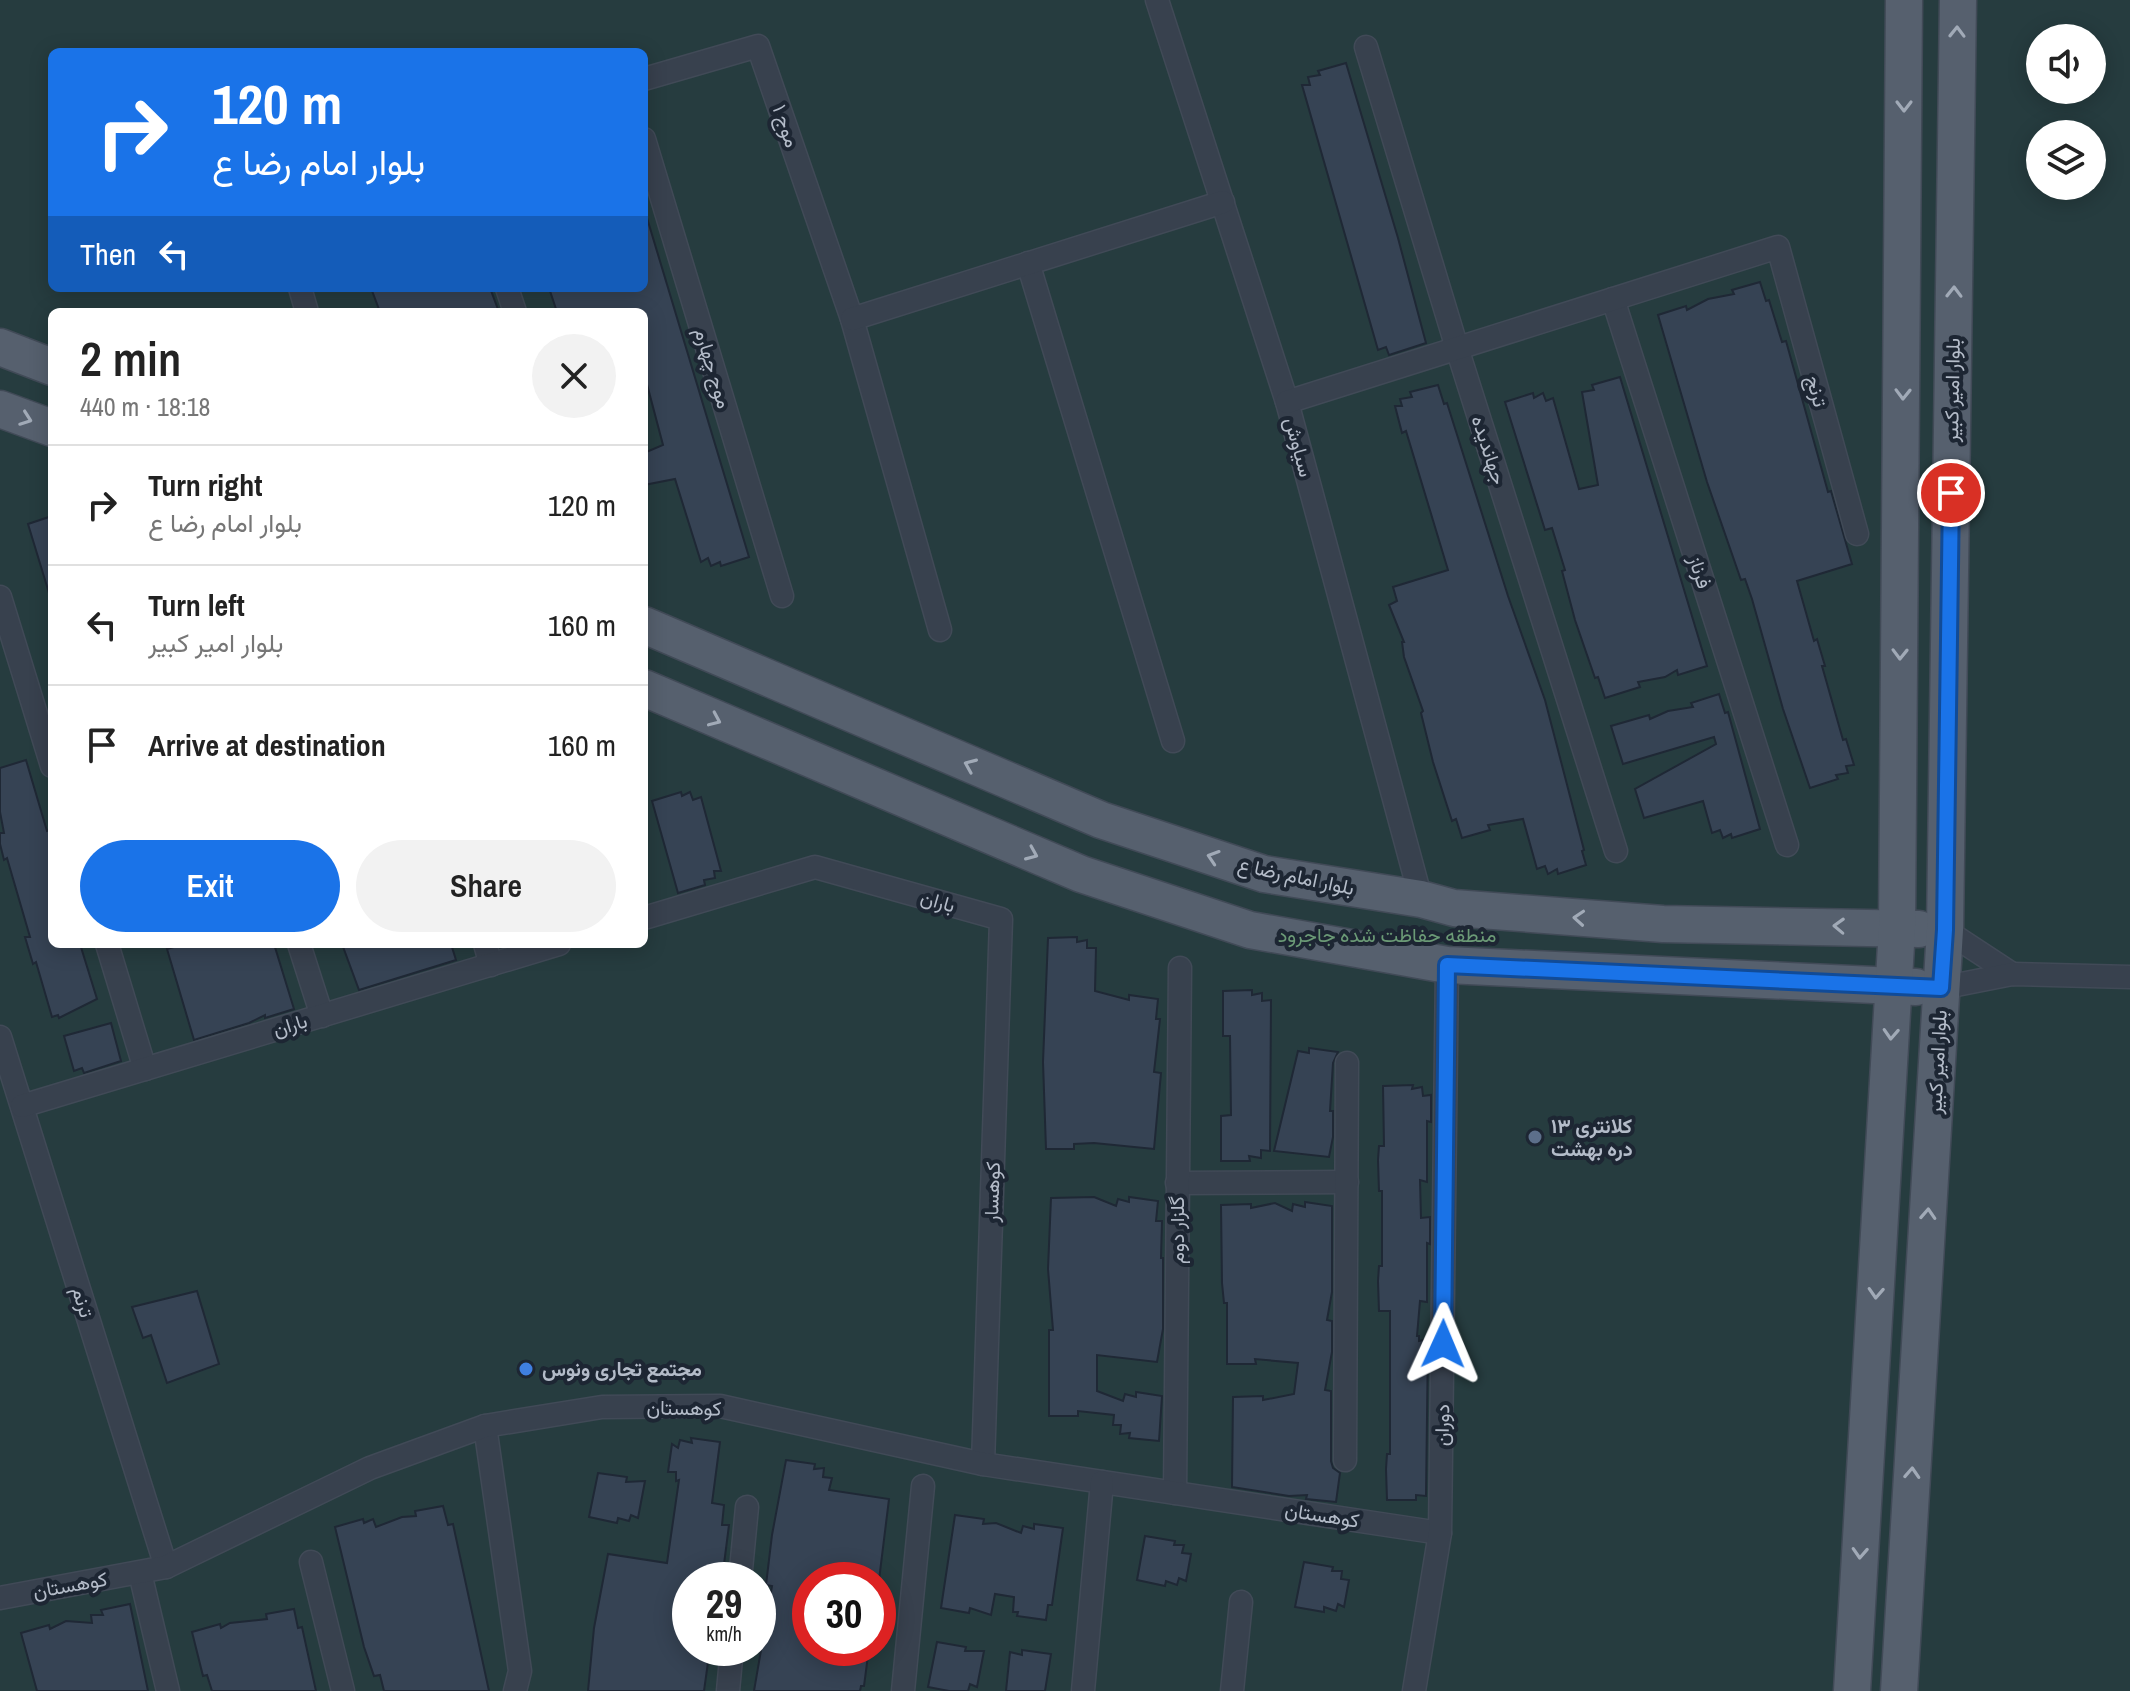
<!DOCTYPE html>
<meta charset="utf-8">
<style>
:root{--surface:#fff;--page:#f2f2f2;--text:#222;--muted:#767676;--line:#e0e0e0;--accent:#1a73e8}
body{margin:0;font-family:"Archivo Narrow",Vazirmatn,sans-serif;background:var(--page);color:var(--text);height:100vh;display:flex;flex-direction:column;font-size:30px;white-space:nowrap}
*{box-sizing:border-box;margin:0}
p{font-size:26px;color:var(--muted)}
.icon{flex:none;width:44px;height:44px;fill:none;stroke:currentColor;stroke-width:2;stroke-linecap:round;stroke-linejoin:round}
.map{position:relative;flex:1;overflow:hidden}
.details{position:absolute;left:48px;top:308px;width:600px;height:640px;display:flex;flex-direction:column;background:var(--surface);border-radius:12px;box-shadow:0 4px 20px #0003}
.details>*{flex:none}
.top-card{position:absolute;left:48px;top:48px;width:600px;height:244px;border-radius:12px;box-shadow:0 4px 20px #0003;background:#1a73e8;color:#fff;overflow:hidden}
.fabs{position:absolute;left:2026px;top:24px;display:grid;gap:16px}
.fabs a{display:grid;place-items:center;width:80px;height:80px;border-radius:50%;background:var(--surface);box-shadow:0 4px 20px #0003;font-size:40px}
.speed{position:absolute;left:672px;top:1562px;display:flex;gap:16px;font-size:40px;font-weight:700;text-align:center}
.speed>*{display:grid;place-content:center;width:104px;height:104px;border-radius:50%;background:var(--surface);box-shadow:0 4px 20px #0003;line-height:1}
.speed small{font-size:20px;font-weight:400}
.speed .limit{border:12px solid #d22;background:#fff;color:#111}
.pin{position:absolute;display:grid;place-items:center;width:68px;height:68px;color:#fff;margin:-34px;border:4px solid #fff;border-radius:50%;box-shadow:0 2px 8px #0007}
.me{position:absolute;width:88px;margin:-44px;rotate:1deg;stroke-linejoin:round;filter:drop-shadow(0 0 6px #0008)}
.turn{display:flex;align-items:center;gap:28px;height:168px;padding:0 32px;font-size:36px}
.turn .icon{width:104px;height:104px;stroke-width:2.5}
.turn b{display:block;font-size:56px;line-height:68px}
.then{display:flex;align-items:center;height:76px;padding:0 32px;background:#0003;gap:16px;font-size:30px}
.round{display:grid;place-items:center;flex:none;width:84px;height:84px;border-radius:42px;background:var(--page)}
.overview{display:flex;align-items:center;justify-content:space-between;height:136px;padding:0 32px}
h1{font-size:48px;font-weight:600;line-height:60px}
.action{display:flex;gap:16px;margin-top:auto;padding:16px 32px}
.action a{flex:1;height:92px;border-radius:48px;background:var(--accent);color:#fff;font-size:32px;font-weight:600;line-height:92px;text-align:center}
.action a+a{background:var(--page);color:var(--text)}
ul{padding:0;list-style:none}
li{display:flex;align-items:center;gap:24px;height:120px;padding:0 32px;border-top:2px solid var(--line)}
li div{flex:1}
li b{display:block;font-size:30px}
li em{font-style:normal}
.map>svg:first-child{display:block}
.green{fill:#263c3f;fill-rule:evenodd}
.building{fill:#364354;stroke:#1f2835;stroke-width:2}
.lines{fill:none;stroke-linecap:round;stroke-linejoin:round}
.minor-casing{stroke:#414a57;stroke-width:25}
.primary-casing{stroke:#414a57;stroke-width:39}
.minor{stroke:#38414e;stroke-width:22}
.primary{stroke:#56606e;stroke-width:36}
.oneway{stroke:#a1aab7}
.route-casing{stroke:#114b97;stroke-width:20}
.route{stroke:#1a73e8;stroke-width:14}
.service-dot{fill:#5c6f8a;stroke:#1d2633;stroke-width:3}
.shop-dot{fill:#3f7fe0;stroke:#1d2633;stroke-width:3}
.labels{text-anchor:middle;stroke-width:8;stroke-linejoin:round;paint-order:stroke}
.street-label{font-size:20px;fill:#b4bcc9;stroke:#1d2633}
.park-label{font-size:20px;fill:#6b9a76;stroke:#1d2633}
.poi-label{font-size:20px;font-weight:bold;fill:#b4bcc9;stroke:#1d2633;text-anchor:start}
</style>
<div class="map">
<svg width="2130" height="1691" viewBox="0 0 2130 1691">
<rect width="100%" height="100%" fill="#242f3e"/>
<path class="green" d="M0,0H2130V1691H0ZM2040,38H2092V90H2040ZM52,52H644V288H52ZM2040,134H2092V186H2040ZM52,312H644V944H52ZM690,1580H758V1648H690ZM810,1580H878V1648H810Z"/>
<g class="building">
<polygon points="1346,63 1398,238 1426,343 1389,355 1386,347 1378,350 1302,85 1310,85 1308,77 1320,75 1318,71"/>
<polygon points="647,218 749,557 721,566 720,562 711,566 708,558 701,562 675,479 644,485 644,453 663,445 644,373 644,312 557,312 549,288 644,288 644,219"/>
<polygon points="1760,282 1766,301 1769,300 1782,342 1786,341 1828,492 1831,491 1852,564 1797,581 1814,641 1817,639 1825,666 1822,666 1843,740 1846,739 1854,765 1846,766 1848,773 1836,775 1838,779 1810,788 1783,709 1752,599 1745,579 1741,580 1707,482 1658,315 1686,306 1687,310 1708,299 1734,294 1732,290"/>
<polygon points="371,288 490,288 499,312 380,312"/>
<polygon points="1620,377 1707,666 1678,675 1677,670 1665,677 1638,682 1640,687 1605,698 1598,677 1595,678 1575,620 1562,571 1565,570 1552,528 1545,530 1505,402 1533,393 1534,398 1543,393 1546,401 1553,398 1579,489 1598,485 1582,392 1594,390 1592,385"/>
<polygon points="1438,385 1444,404 1447,403 1508,596 1545,700 1584,850 1582,851 1586,865 1558,874 1557,869 1548,874 1545,866 1537,869 1523,819 1488,825 1490,830 1462,838 1456,819 1452,821 1433,762 1421,713 1423,711 1404,657 1402,642 1404,642 1389,605 1397,601 1393,587 1448,570 1406,431 1402,433 1395,406 1402,406 1400,399 1412,397 1410,392"/>
<polygon points="52,516 52,593 49,593 28,524"/>
<polygon points="1719,694 1725,713 1728,712 1760,829 1732,838 1731,834 1723,838 1720,830 1712,833 1703,801 1644,818 1635,789 1716,744 1714,737 1623,764 1611,726 1649,715 1650,719 1668,711 1693,707 1691,703"/>
<polygon points="26,760 47,831 52,829 52,944 80,944 97,999 59,1018 58,1015 52,1017 36,962 33,964 25,937 30,937 7,858 4,860 0,844 0,833 4,833 0,812 0,768"/>
<polygon points="681,792 682,796 690,792 693,800 701,797 721,871 714,871 715,878 704,880 705,885 678,893 652,801"/>
<polygon points="1077,937 1077,942 1087,940 1087,948 1096,948 1095,991 1129,1000 1129,995 1158,999 1156,1019 1160,1019 1154,1072 1161,1073 1154,1149 1094,1143 1074,1144 1074,1149 1046,1149 1043,1062 1048,938"/>
<polygon points="184,944 274,944 294,1009 265,1018 265,1015 249,1023 194,1040 167,949"/>
<polygon points="342,944 451,944 456,960 359,990"/>
<polygon points="1252,990 1252,995 1262,993 1262,1001 1271,1000 1270,1151 1261,1150 1261,1158 1249,1156 1250,1161 1221,1161 1221,1116 1231,1115 1230,1036 1223,1036 1223,991"/>
<polygon points="111,1023 121,1061 84,1073 82,1068 74,1071 64,1036"/>
<polygon points="1309,1048 1338,1052 1333,1063 1330,1111 1333,1111 1333,1137 1329,1157 1274,1151 1298,1051 1309,1053"/>
<polygon points="1413,1085 1412,1089 1422,1087 1423,1096 1431,1095 1431,1122 1427,1121 1427,1182 1420,1180 1421,1218 1430,1217 1430,1244 1427,1243 1427,1302 1420,1301 1417,1336 1419,1336 1419,1341 1428,1339 1426,1496 1416,1495 1416,1500 1387,1500 1386,1469 1387,1454 1390,1454 1390,1311 1379,1311 1378,1281 1379,1266 1382,1266 1382,1191 1379,1191 1378,1160 1379,1146 1384,1146 1383,1086"/>
<polygon points="1094,1197 1116,1206 1118,1199 1129,1202 1129,1197 1158,1201 1156,1221 1162,1221 1161,1258 1163,1258 1163,1329 1157,1362 1097,1355 1097,1391 1123,1401 1125,1394 1136,1397 1136,1392 1162,1396 1159,1441 1129,1438 1130,1433 1120,1434 1121,1425 1113,1425 1114,1415 1078,1411 1078,1416 1049,1416 1049,1330 1053,1330 1048,1269 1051,1198"/>
<polygon points="1305,1202 1332,1206 1332,1292 1327,1320 1332,1321 1332,1352 1325,1390 1331,1391 1331,1461 1333,1468 1340,1473 1336,1502 1306,1499 1307,1495 1289,1496 1232,1487 1233,1397 1263,1396 1263,1400 1294,1394 1298,1363 1255,1359 1256,1364 1227,1364 1227,1303 1224,1303 1222,1283 1221,1205 1251,1204 1251,1208 1275,1203 1292,1211 1293,1204 1305,1207"/>
<polygon points="197,1291 219,1364 167,1383 151,1335 143,1338 132,1307"/>
<polygon points="691,1438 720,1442 712,1503 724,1505 722,1525 729,1525 722,1580 690,1580 690,1648 710,1648 704,1691 588,1691 594,1628 608,1554 667,1563 679,1480 676,1481 676,1472 668,1472 672,1444 678,1448 680,1440 692,1443"/>
<polygon points="786,1460 815,1464 814,1469 824,1468 823,1477 832,1478 829,1490 889,1499 879,1580 810,1580 810,1606 805,1632 810,1632 810,1648 869,1648 864,1686 861,1686 860,1691 754,1691 772,1586 766,1585 772,1535"/>
<polygon points="598,1473 627,1477 626,1482 645,1481 638,1518 631,1515 629,1521 618,1518 617,1523 589,1517"/>
<polygon points="443,1506 448,1525 453,1524 489,1691 384,1691 380,1675 374,1676 364,1647 335,1527 363,1519 364,1523 373,1519 376,1527 402,1517 416,1516 415,1511"/>
<polygon points="955,1515 984,1519 983,1524 996,1523 1021,1533 1023,1526 1034,1529 1034,1524 1063,1528 1052,1605 1048,1605 1046,1620 1017,1616 1018,1612 1013,1612 1014,1597 995,1594 991,1615 970,1608 969,1613 941,1608"/>
<polygon points="1145,1536 1175,1541 1174,1545 1184,1545 1182,1553 1191,1554 1186,1581 1179,1578 1177,1585 1166,1581 1165,1586 1137,1580"/>
<polygon points="1304,1562 1333,1567 1332,1571 1342,1571 1341,1579 1349,1580 1344,1607 1338,1604 1336,1611 1324,1607 1324,1612 1295,1607"/>
<polygon points="130,1604 148,1691 37,1691 21,1633 49,1625 50,1629 66,1621 92,1623 91,1615 103,1615 101,1610"/>
<polygon points="294,1609 298,1628 302,1627 316,1691 212,1691 207,1675 203,1676 192,1632 220,1624 221,1628 230,1623 267,1619 266,1614"/>
<polygon points="937,1642 966,1647 965,1651 984,1651 977,1687 970,1684 968,1691 949,1691 928,1687"/>
<polygon points="1022,1650 1051,1654 1045,1691 1006,1691 1010,1652 1022,1655"/>
</g>
<g class="lines">
<defs>
<g id="minor">
<polyline points="1157,0 1287,402 1421,899"/>
<polyline points="1366,47 1457,348 1616,851"/>
<polyline points="644,79 758,46 852,319 940,630"/>
<polyline points="644,139 782,596"/>
<polyline points="1028,263 1173,741"/>
<polyline points="300,288 307,312"/>
<polyline points="507,288 515,312"/>
<polyline points="1613,299 1787,845"/>
<polyline points="852,319 1223,202"/>
<polyline points="1287,402 1778,247 1857,534"/>
<polyline points="0,597 52,766"/>
<polyline points="644,918 815,867 1001,919 983,1464"/>
<polyline points="1945,930 2012,974"/>
<polyline points="107,944 145,1069"/>
<polyline points="299,944 322,1016"/>
<polyline points="485,944 491,965"/>
<polyline points="1941,988 2012,974 2130,977"/>
<polyline points="0,1037 166,1567"/>
<polyline points="22,1106 559,944"/>
<polyline points="1177,1183 1347,1182"/>
<polyline points="485,1426 520,1671 515,1691"/>
<polyline points="1345,1460 1347,1063"/>
<polyline points="1175,1493 1180,968"/>
<polyline points="311,1562 343,1691"/>
<polyline points="140,1573 168,1691"/>
<polyline points="740,1580 747,1507"/>
<polyline points="0,1598 166,1567 370,1468 485,1426 602,1407 720,1406 983,1464 1440,1533"/>
<polyline points="728,1691 732,1648"/>
<polyline points="903,1691 923,1486"/>
<polyline points="1083,1691 1102,1482"/>
<polyline points="1232,1691 1241,1602"/>
<polyline points="1414,1691 1440,1533 1447,965"/>
</g>
<g id="primary">
<polyline points="0,347 52,367"/>
<polyline points="0,409 52,428"/>
<polyline points="644,625 1101,820 1264,874 1421,899 1454,908 1663,924 1919,929"/>
<polyline points="644,688 1081,874 1250,930 1447,965 1916,987"/>
<polyline points="1852,1691 1897,928 1904,0"/>
<polyline points="1899,1691 1945,930 1958,0"/>
</g>
</defs>
<use href="#minor" class="minor-casing"/>
<use href="#primary" class="primary-casing"/>
<use href="#minor" class="minor"/>
<use href="#primary" class="primary"/>
</g>
<defs><path id="oneway-chevron" d="M-2-3.5L2.5 0L-2 3.5" fill="none" stroke-width="1.6" stroke-linecap="round" stroke-linejoin="round" transform="scale(2)"/></defs>
<g class="oneway">
<use href="#oneway-chevron" transform="translate(1957 32) rotate(-89)"/>
<use href="#oneway-chevron" transform="translate(1904 106) rotate(90)"/>
<use href="#oneway-chevron" transform="translate(1954 292) rotate(-89)"/>
<use href="#oneway-chevron" transform="translate(1903 394) rotate(91)"/>
<use href="#oneway-chevron" transform="translate(26 419) rotate(20)"/>
<use href="#oneway-chevron" transform="translate(1900 654) rotate(91)"/>
<use href="#oneway-chevron" transform="translate(715 720) rotate(24)"/>
<use href="#oneway-chevron" transform="translate(970 765) rotate(-157)"/>
<use href="#oneway-chevron" transform="translate(1032 854) rotate(23)"/>
<use href="#oneway-chevron" transform="translate(1213 857) rotate(-162)"/>
<use href="#oneway-chevron" transform="translate(1579 918) rotate(-176)"/>
<use href="#oneway-chevron" transform="translate(1839 926) rotate(-178)"/>
<use href="#oneway-chevron" transform="translate(1891 1034) rotate(93)"/>
<use href="#oneway-chevron" transform="translate(1928 1214) rotate(-87)"/>
<use href="#oneway-chevron" transform="translate(1876 1293) rotate(93)"/>
<use href="#oneway-chevron" transform="translate(1912 1473) rotate(-87)"/>
<use href="#oneway-chevron" transform="translate(1860 1553) rotate(93)"/>
</g>
<g class="lines">
<defs>
<polyline id="route" points="1443,1344 1447,965 1941,988 1945,930 1951,493"/>
</defs>
<use href="#route" class="route-casing"/>
<use href="#route" class="route"/>
</g>
<circle class="service-dot" cx="1535" cy="1137" r="8"/>
<circle class="shop-dot" cx="526" cy="1369" r="8"/>
<g class="labels">
<g class="street-label">
<text transform="translate(786 126) rotate(71)" y="7">موج ۱</text>
<text transform="translate(713 368) rotate(73)" y="7">موج چهارم</text>
<text transform="translate(1952 390) rotate(-89)" y="7">بلوار امیر کبیر</text>
<text transform="translate(1817 391) rotate(75)" y="7">ترنج</text>
<text transform="translate(1299 447) rotate(75)" y="7">سیاوش</text>
<text transform="translate(1489 450) rotate(72)" y="7">جهاندیده</text>
<text transform="translate(1700 572) rotate(72)" y="7">فرناز</text>
<text transform="translate(1296 876) rotate(12)" y="7">بلوار امام رضا ع</text>
<text transform="translate(938 901) rotate(16)" y="7">باران</text>
<text transform="translate(290 1025) rotate(-17)" y="7">باران</text>
<text transform="translate(1937 1062) rotate(-87)" y="7">بلوار امیر کبیر</text>
<text transform="translate(992 1192) rotate(-88)" y="7">کوهسار</text>
<text transform="translate(1177 1230) rotate(-90)" y="7">گلزار دوم</text>
<text transform="translate(83 1302) rotate(73)" y="7">ترنم</text>
<text transform="translate(684 1408) rotate(1)" y="7">کوهستان</text>
<text transform="translate(1442 1425) rotate(-89)" y="7">دوران</text>
<text transform="translate(1322 1515) rotate(9)" y="7">کوهستان</text>
<text transform="translate(70 1585) rotate(-10)" y="7">کوهستان</text>
</g>
<g class="park-label">
<text x="1387" y="942">منطقه حفاظت شده جاجرود</text>
</g>
<g class="poi-label">
<text x="1551" y="1133">کلانتری ۱۳<tspan x="1551" dy="23">دره بهشت</tspan></text>
<text x="542" y="1376">مجتمع تجاری ونوس</text>
</g>
</g>
</svg>
<div class="fabs">
<a><svg class="icon" aria-label="sound" viewBox="0 0 24 24"><path d="M4 9h4l5-4v14l-5-4H4zM17 9q2 3 0 6"/></svg></a>
<a><svg class="icon" aria-label="layers" viewBox="0 0 24 24"><path d="M12 4l9 5-9 5-9-5zM3 14l9 5 9-5"/></svg></a>
</div>
<div class="speed"><div>29<small>km/h</small></div><div class="limit">30</div></div>
<div class="pin" style="left:1951px;top:493px;background:#d93025"><svg class="icon" aria-label="arrive" viewBox="0 0 24 24"><path d="M6 21V4h12l-3 4 3 4H6"/></svg></div>
<svg class="me" style="left:1443px;top:1344px" viewBox="-20 -20 40 40"><path d="M0-17L14 15 0 8-14 15z" fill="#1a73e8" stroke="#fff" stroke-width="4"/></svg>
<div class="top-card">
<div class="turn"><svg class="icon" aria-label="right" viewBox="0 0 24 24"><path d="M7 20v-9h11M14 6l5 5-5 5"/></svg><div><b>120 m</b>بلوار امام رضا ع</div></div>
<div class="then">Then<svg class="icon" aria-label="left" viewBox="0 0 24 24"><path d="M17 20v-9H6M10 6l-5 5 5 5"/></svg></div>
</div>
<section class="details">
<div class="overview"><div><h1>2 min</h1><p>440 m · 18:18</p></div><a class="round"><svg class="icon" aria-label="close" viewBox="0 0 24 24"><path d="M6 6l12 12M18 6L6 18"/></svg></a></div>
<ul>
<li><svg class="icon" aria-label="right" viewBox="0 0 24 24"><path d="M7 20v-9h11M14 6l5 5-5 5"/></svg><div><b>Turn right</b><p>بلوار امام رضا ع</p></div><em>120 m</em></li>
<li><svg class="icon" aria-label="left" viewBox="0 0 24 24"><path d="M17 20v-9H6M10 6l-5 5 5 5"/></svg><div><b>Turn left</b><p>بلوار امیر کبیر</p></div><em>160 m</em></li>
<li><svg class="icon" aria-label="arrive" viewBox="0 0 24 24"><path d="M6 21V4h12l-3 4 3 4H6"/></svg><div><b>Arrive at destination</b></div><em>160 m</em></li>
</ul>
<div class="action"><a>Exit</a><a>Share</a></div>
</section>
</div>
